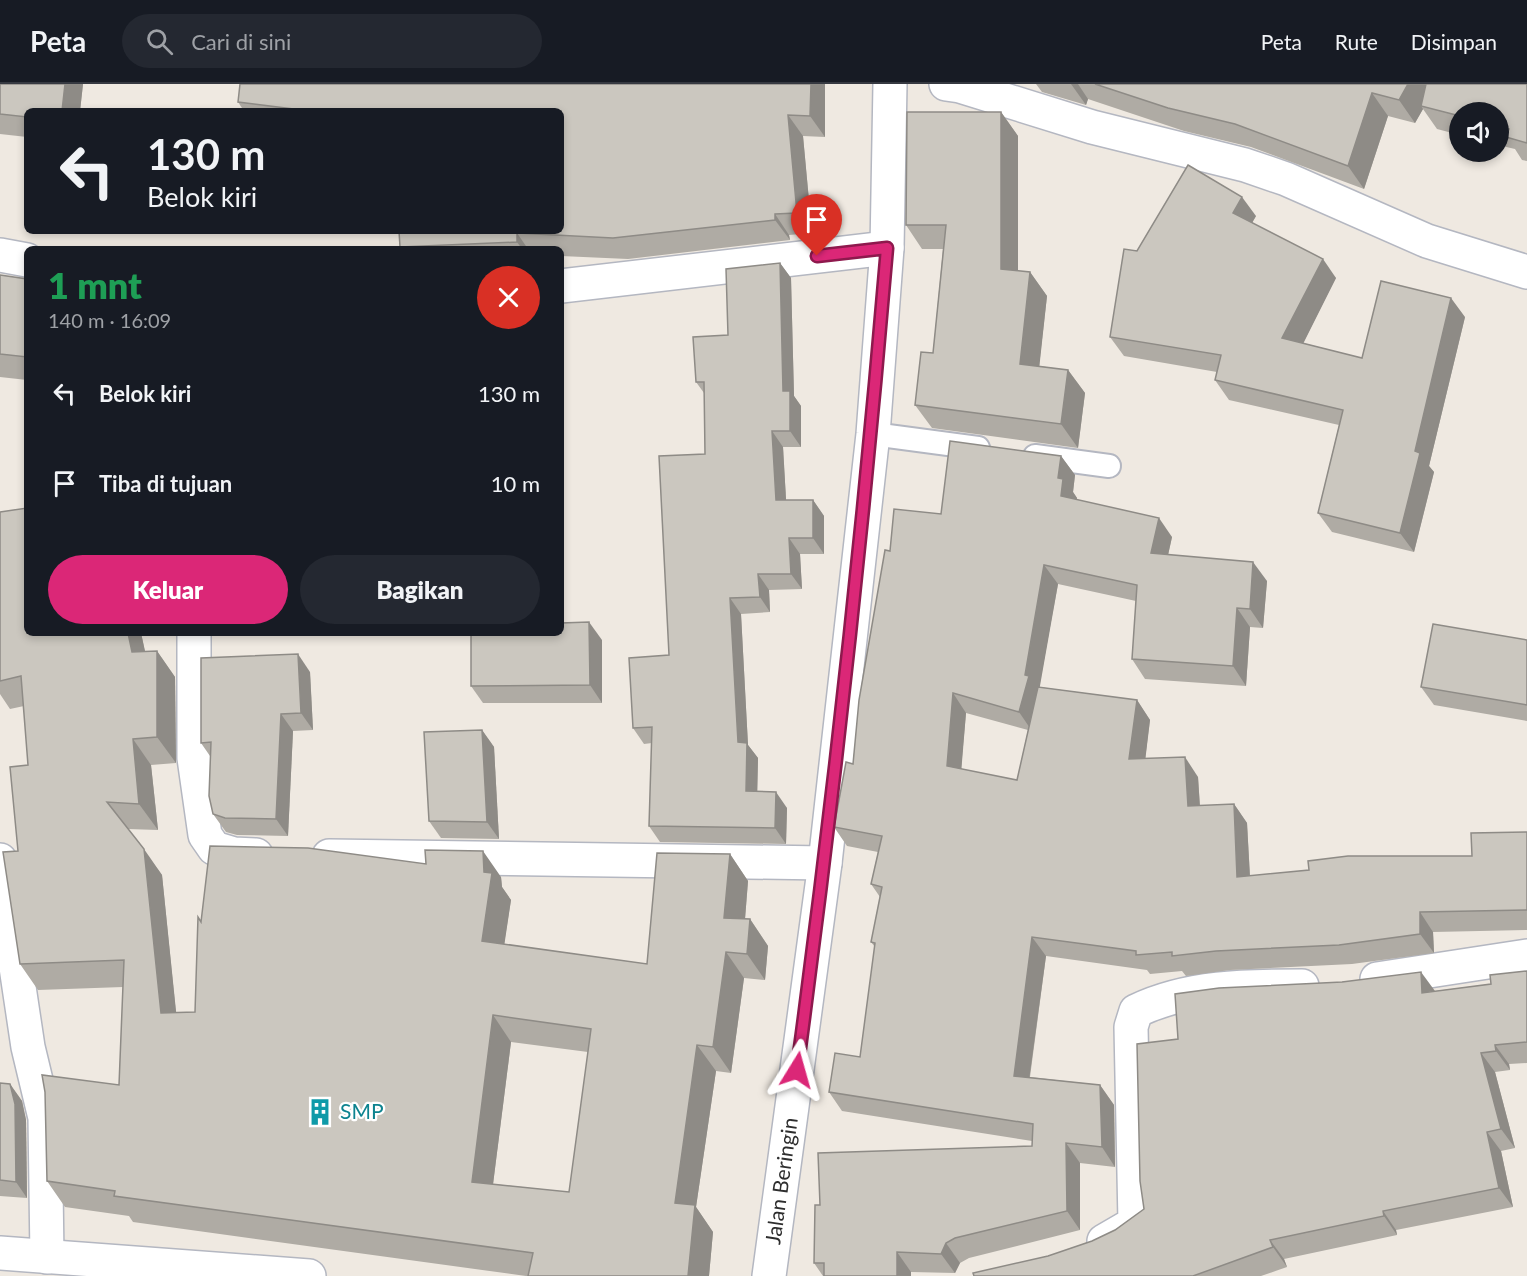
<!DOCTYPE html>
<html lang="id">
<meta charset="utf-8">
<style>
:root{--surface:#171b24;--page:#242831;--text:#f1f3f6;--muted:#9ea1a6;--line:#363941;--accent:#db2777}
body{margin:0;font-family:Lato,sans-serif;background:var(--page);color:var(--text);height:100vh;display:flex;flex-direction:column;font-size:22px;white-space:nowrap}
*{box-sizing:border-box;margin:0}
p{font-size:20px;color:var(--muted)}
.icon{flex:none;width:33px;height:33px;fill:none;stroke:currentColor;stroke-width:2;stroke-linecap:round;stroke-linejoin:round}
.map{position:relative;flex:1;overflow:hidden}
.details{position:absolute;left:24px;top:162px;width:540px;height:390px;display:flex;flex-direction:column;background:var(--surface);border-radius:9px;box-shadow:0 3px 9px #0003}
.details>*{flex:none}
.banner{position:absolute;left:24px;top:24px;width:540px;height:126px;border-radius:9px;box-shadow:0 3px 9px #0003;background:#171b24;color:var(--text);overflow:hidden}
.controls{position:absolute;left:1449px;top:18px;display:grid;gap:12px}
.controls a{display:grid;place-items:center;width:60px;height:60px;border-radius:50%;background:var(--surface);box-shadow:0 3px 9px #0003;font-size:30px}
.pin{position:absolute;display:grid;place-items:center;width:51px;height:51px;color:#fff;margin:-62px -26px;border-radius:50% 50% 50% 0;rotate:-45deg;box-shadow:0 0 6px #0007}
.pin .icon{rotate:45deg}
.me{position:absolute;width:66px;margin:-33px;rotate:8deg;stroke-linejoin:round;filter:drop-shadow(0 0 4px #0008)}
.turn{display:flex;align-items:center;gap:21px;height:126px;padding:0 24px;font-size:27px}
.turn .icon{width:78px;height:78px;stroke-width:2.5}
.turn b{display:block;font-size:42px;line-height:51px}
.round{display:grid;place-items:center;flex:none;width:63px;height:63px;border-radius:32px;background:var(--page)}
.head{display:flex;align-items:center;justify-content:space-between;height:102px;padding:0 24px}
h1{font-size:36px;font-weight:800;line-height:45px;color:#1e9e55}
.button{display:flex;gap:12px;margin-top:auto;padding:12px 24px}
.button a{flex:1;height:69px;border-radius:36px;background:var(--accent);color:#fff;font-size:24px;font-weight:800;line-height:69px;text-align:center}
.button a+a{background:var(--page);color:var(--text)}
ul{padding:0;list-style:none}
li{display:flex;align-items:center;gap:18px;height:90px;padding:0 24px}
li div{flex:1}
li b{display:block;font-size:22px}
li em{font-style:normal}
header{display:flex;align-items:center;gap:36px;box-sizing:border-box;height:84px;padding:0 30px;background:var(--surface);border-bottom:2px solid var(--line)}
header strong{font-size:28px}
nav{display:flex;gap:33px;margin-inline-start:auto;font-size:21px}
.search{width:420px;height:54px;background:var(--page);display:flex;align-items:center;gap:15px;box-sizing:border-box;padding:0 21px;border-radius:33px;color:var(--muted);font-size:22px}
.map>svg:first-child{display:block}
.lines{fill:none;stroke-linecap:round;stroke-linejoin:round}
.service-casing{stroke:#b4b7c1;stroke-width:26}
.minor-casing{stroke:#b4b7c1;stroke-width:36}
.tertiary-casing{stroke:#b4b7c1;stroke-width:36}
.service{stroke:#fff;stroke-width:22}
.minor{stroke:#fff;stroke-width:33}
.tertiary{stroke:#fff;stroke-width:33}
.wall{fill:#afaba4;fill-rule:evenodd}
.shaded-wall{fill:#8e8b86}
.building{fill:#cbc7bf;stroke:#8e8b86;stroke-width:1.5;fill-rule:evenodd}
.route-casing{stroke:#8e194d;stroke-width:15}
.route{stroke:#db2777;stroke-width:10}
.labels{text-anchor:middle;stroke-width:4.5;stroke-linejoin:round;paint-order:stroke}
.culture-label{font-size:21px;fill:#0d838f;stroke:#fff;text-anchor:start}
.street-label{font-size:21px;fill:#2e2e2e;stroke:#fff}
</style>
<header>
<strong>Peta</strong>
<div class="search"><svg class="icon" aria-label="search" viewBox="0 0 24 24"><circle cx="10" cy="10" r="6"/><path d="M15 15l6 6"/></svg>Cari di sini</div>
<nav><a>Peta</a><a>Rute</a><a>Disimpan</a></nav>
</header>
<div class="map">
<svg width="1527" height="1192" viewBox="0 0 1527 1192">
<rect width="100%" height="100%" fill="#efe9e1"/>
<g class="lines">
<defs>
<g id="service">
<polyline points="873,350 978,364"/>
<polyline points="1035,372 1109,382"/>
</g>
<g id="minor">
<polyline points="946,0 960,2 1092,43 1245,81 1286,95 1427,157 1527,188"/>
<polyline points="0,171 27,176"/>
<polyline points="561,202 887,164"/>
<polyline points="194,549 194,674 205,751 214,764 234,770 256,771"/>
<polyline points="329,772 825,779"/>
<polyline points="0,776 28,963 45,1034 47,1173"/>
<polyline points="1377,895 1527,872"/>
<path d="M1104,1157L1135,1139L1131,943L1136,927C1188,902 1246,902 1302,902"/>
<polyline points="0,1169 309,1192"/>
</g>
<polyline id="tertiary" points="769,1192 825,779 873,350 887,164 890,0"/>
</defs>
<use href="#service" class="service-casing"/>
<use href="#minor" class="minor-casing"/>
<use href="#tertiary" class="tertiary-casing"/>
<use href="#service" class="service"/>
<use href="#minor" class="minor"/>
<use href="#tertiary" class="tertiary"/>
</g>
<g class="wall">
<polygon points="0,0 83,0 80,27 27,27 27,53 0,50"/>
<polygon points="825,0 825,53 803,52 812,149 789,151 790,156 628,175 561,172 561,165 401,165 400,163 561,27 244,27 238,18"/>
<polygon points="1036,0 1527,0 1527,77 1522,76 1515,65 1498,61 1498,28 1460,28 1460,51 1437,45 1423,25 1415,39 1388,32 1364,105 1251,63 1184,47 1088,15 1086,21 1042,8"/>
<polygon points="1001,28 1018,52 1018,187 1030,188 1047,212 1039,282 1068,286 1085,309 1078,364 932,344 915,321 933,269 943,165 922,165 906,141"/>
<polygon points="1256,132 1252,139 1336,194 1303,259 1362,274 1465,233 1429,382 1434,388 1414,468 1332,448 1318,429 1339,341 1229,316 1215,296 1217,288 1124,272 1110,253 1137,167"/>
<polygon points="780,179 791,194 794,312 801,322 801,363 783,363 786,416 813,416 824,432 824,470 800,470 802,505 769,506 770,528 741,530 748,661 758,674 757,708 787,724 786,760 660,758 649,742 652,659 644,660 633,644 669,571 705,370 704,309 696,298 728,251"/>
<polygon points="0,191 27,195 27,296 0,293"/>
<path d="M1061,372L1075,391L1073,408L1077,414V416L1172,453L1168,471L1267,497L1263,544L1250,543L1246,602L1145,595L1132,575L1136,517L1058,500L1039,603L1137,616L1150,636L1145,675L1198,693L1200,722L1234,720L1247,739L1250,792L1472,772L1527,748V846L1433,848L1434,869L1352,880L1230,886L1186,892L1182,887L1150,890L1147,886L1046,872L1030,993L1100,1001L1114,1021L1115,1083L1080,1079V1146L969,1174L960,1179L955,1189L911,1188V1192H823L814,1179L820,1121L1032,1062V1057L842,1027L829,1008L860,973L875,863L871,858L880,813L871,800L878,768L847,762L834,743L853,680L890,467L941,430ZM966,629L1028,646L1017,696L961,685Z"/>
<path d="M0,428L27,549H141L145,568L157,567L175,593L176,679L151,681L158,746L128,745L162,791L176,929L195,928L201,838L501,793L502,803L511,816L504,860L647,880L730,770L748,797L745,835H750L768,862L765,896L744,894L731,989L716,987L696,1123L713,1148L709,1192H526L133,1138L129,1132L65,1123L47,1097L119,1001L123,903L38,906L20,880L18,767L28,681L24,622L10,625L0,610ZM511,958L588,968L569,1108L493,1100Z"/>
<polygon points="602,556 602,619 483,619 471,602"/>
<polygon points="1527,556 1527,637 1434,621 1421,603"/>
<polygon points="310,588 313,646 293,647 288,752 237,751 226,748 213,730 210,672 201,659"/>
<polygon points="482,646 494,663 499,755 441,754 429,737"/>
<polygon points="1527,887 1527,979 1509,980 1510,986 1495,988 1515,1064 1501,1067 1513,1123 1396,1146 1397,1151 1284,1175 1287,1183 1261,1192 974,1192 1048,1172 1092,1157 1115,1146 1144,1125 1178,955 1435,907 1491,900"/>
<polygon points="0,999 10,1000 22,1017 26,1036 27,1114 0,1112"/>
</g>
<g class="shaded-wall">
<polygon points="65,0 83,0 80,27 62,27"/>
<polygon points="811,0 825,0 825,53 810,32"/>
<polygon points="1071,0 1078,0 1088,15 1086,21"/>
<polygon points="1408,0 1435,0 1421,22 1423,25 1415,39 1399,16"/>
<polygon points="1372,9 1388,32 1364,105 1348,82"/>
<polygon points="1001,28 1018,52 1018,209 1001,185"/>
<polygon points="788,31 803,52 812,149 797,129"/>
<polygon points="1242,113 1256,132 1246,149 1233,129"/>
<polygon points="775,130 789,151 790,156 775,136"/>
<polygon points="517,149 528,165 522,165 517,158"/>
<polygon points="1323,175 1336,194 1296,274 1282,254"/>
<polygon points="780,179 791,194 794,312 801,322 801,363 790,347 783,307"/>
<polygon points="1030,188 1047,212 1037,304 1020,280"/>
<polygon points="1451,214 1465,233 1429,382 1434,388 1414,468 1400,449 1415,367"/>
<polygon points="1068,286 1085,309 1078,364 1061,340"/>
<polygon points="772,347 783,363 787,432 776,416"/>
<polygon points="1061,372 1075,391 1073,408 1077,414 1075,432 1061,412 1058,394"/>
<polygon points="813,416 824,432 824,470 813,454"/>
<polygon points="1159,434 1172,453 1164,489 1151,469"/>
<polygon points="789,454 800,470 802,505 791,490"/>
<polygon points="1253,478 1267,497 1263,544 1250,525"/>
<polygon points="1044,481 1058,500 1032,647 1019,628"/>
<polygon points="758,490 769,506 770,528 760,513"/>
<polygon points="730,514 741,530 748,661 758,674 757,723 746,707 738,658"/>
<polygon points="1237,524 1250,543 1246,602 1233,582"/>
<polygon points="589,538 602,556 602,619 590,601"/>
<polygon points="128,549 141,549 151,594 132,568"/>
<polygon points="157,567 175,593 176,679 157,653"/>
<polygon points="298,570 310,588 313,646 301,629"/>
<polygon points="953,609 966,629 960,702 947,682"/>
<polygon points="1137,616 1150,636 1143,695 1129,675"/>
<polygon points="281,630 293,647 288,752 276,735"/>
<polygon points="482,646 494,663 499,755 487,738"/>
<polygon points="133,655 151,681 158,746 139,720"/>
<polygon points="1185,673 1198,693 1201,741 1188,722"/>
<polygon points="776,708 787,724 786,760 775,744"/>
<polygon points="1234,720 1247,739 1251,813 1237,793"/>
<polygon points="144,765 162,791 179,956 161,929"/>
<polygon points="483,767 501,793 502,803 511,816 501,883 482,857 484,788"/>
<polygon points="730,770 748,797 743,860 724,834"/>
<polygon points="1420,828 1433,848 1434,869 1420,850"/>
<polygon points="750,835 768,862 765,896 747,870"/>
<polygon points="1032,853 1046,872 1027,1011 1014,992"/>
<polygon points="726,868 744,894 731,989 713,963"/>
<polygon points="1421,888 1435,907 1422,909"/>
<polygon points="493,931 511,958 490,1124 472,1098"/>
<polygon points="697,961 716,987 696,1123 713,1148 709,1192 688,1192 675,1119"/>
<polygon points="1495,961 1509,980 1510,986 1496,967"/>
<polygon points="1481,969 1495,988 1515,1064 1501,1045"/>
<polygon points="10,1000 22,1017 26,1036 27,1114 16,1098"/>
<polygon points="1100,1001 1114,1021 1115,1083 1102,1063"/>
<polygon points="1487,1048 1501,1067 1513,1123 1499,1104"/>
<polygon points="1066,1059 1080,1079 1080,1146 1067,1127"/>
<polygon points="1383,1127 1396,1146 1397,1151 1384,1132"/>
<polygon points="1270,1156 1284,1175 1287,1183 1273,1163"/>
<polygon points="946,1159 960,1179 955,1189 941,1170"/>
<polygon points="897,1168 911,1188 911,1192 897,1192"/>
</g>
<g class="building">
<polygon points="0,0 65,0 62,27 27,27 27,33 0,30"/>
<polygon points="240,0 811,0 810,32 788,31 797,129 775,130 775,136 613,154 517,149 517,158 400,163 399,147 561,147 561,27 301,27 301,26 238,18"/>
<polygon points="1095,0 1408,0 1399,16 1372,9 1348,82 1235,40 1168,24"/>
<polygon points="1426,0 1527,0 1527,59 1506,53 1509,45 1498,42 1498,28 1460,28 1460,32 1421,22"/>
<polygon points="907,28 1001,28 1001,185 1030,188 1020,280 1068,286 1061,340 915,321 921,268 933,269 946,141 906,141"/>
<polygon points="1188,81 1242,113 1233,129 1323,175 1282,254 1362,274 1381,197 1451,214 1415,367 1420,369 1400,449 1318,429 1343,326 1215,296 1221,271 1110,253 1124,165 1137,167"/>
<polygon points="780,179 783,307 790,307 790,347 772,347 776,416 813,416 813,454 789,454 791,490 758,490 760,513 730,514 738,658 747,659 746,707 776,708 775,744 649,742 652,643 633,644 629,574 669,571 659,372 705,370 704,298 696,298 693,253 728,251 726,185"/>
<polygon points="0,191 27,195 27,273 0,270"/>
<polygon points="950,357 1061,372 1058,394 1063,395 1061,412 1159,434 1151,469 1253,478 1250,525 1237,524 1233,582 1132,575 1137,501 1044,481 1025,591 1029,592 1019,628 953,609 947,682 1017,696 1038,603 1137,616 1129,675 1185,673 1188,722 1234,720 1237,793 1309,786 1308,777 1348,772 1472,772 1471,749 1527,748 1527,826 1420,828 1420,850 1339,861 1216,867 1172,872 1172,868 1136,871 1136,867 1032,853 1014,992 1100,1001 1102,1063 1066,1059 1067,1127 955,1154 946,1159 941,1170 897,1168 897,1192 824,1192 824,1179 814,1179 815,1121 820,1121 818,1069 1032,1062 1033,1040 829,1008 835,969 860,973 875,859 871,858 882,803 871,800 882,752 834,743 846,678 853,680 859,616 885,466 890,467 894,425 941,430"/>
<path d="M27,424V549H128L132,568L157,567V653L133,655L139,720L107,718L144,765L161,929L195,928L198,833L201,838L210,762L308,764L426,780L425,766L483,767L484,788L492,789L482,857L647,880L657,769L730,770L724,834L750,835L747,870L726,868L713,963L697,961L675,1119L695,1121L688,1192H528L533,1169L114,1112L115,1107L47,1097L45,1008L42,991L119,1001L124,876L20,880L3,768L18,767L10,683L28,681L21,592L0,597V428ZM493,931L591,945L569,1108L472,1098Z"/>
<polygon points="589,538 590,601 471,602 471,549 561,549 561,539"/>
<polygon points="1433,540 1527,556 1527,621 1421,603"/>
<polygon points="298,570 301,629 281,630 276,735 225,734 213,730 209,712 211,658 201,659 201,574"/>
<polygon points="482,646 487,738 429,737 424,648"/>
<polygon points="1527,887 1527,958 1495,961 1496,967 1481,969 1501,1045 1487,1048 1499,1104 1383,1127 1384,1132 1270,1156 1273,1163 1193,1192 974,1192 973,1189 1048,1172 1092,1157 1115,1146 1144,1125 1140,1097 1137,960 1178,955 1175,910 1219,904 1342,898 1421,888 1422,909 1491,900 1490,891"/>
<polygon points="0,999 10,1000 15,1020 16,1098 0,1096"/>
</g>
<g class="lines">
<defs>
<path id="route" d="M797,986C834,712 864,438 887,164L817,172"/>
</defs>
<use href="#route" class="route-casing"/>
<use href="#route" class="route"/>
</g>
<defs>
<symbol id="building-bare" viewBox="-9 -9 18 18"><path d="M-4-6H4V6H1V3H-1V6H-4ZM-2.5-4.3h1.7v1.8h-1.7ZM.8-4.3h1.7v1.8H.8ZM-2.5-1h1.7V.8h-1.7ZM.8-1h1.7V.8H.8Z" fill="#0f9aa8" stroke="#fff" stroke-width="2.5" paint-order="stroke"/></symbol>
</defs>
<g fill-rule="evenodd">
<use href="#building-bare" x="301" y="1009" width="38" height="38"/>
</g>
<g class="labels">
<g class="culture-label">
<text x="340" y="1035">SMP</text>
</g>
<g class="street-label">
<text transform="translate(782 1097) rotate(-82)" y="7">Jalan Beringin</text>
</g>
</g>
</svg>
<div class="controls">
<a><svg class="icon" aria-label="sound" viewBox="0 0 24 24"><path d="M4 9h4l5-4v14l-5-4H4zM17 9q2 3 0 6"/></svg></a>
</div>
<div class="pin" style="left:817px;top:172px;background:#d93025"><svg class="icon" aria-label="arrive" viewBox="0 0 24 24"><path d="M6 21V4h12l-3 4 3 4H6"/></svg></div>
<svg class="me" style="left:797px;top:986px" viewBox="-20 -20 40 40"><path d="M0-17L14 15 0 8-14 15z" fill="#db2777" stroke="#fff" stroke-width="4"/></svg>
<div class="banner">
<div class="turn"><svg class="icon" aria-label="left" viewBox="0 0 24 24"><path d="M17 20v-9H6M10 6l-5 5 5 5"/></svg><div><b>130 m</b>Belok kiri</div></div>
</div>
<section class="details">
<div class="head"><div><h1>1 mnt</h1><p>140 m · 16:09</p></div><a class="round" style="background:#d93025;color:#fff"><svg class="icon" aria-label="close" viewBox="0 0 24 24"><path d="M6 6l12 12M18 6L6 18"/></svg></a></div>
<ul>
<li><svg class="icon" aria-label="left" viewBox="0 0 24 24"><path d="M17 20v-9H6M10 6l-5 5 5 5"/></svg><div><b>Belok kiri</b></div><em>130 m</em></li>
<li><svg class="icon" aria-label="arrive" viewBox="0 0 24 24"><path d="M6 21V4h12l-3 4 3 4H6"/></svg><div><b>Tiba di tujuan</b></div><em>10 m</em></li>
</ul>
<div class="button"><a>Keluar</a><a>Bagikan</a></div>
</section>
</div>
